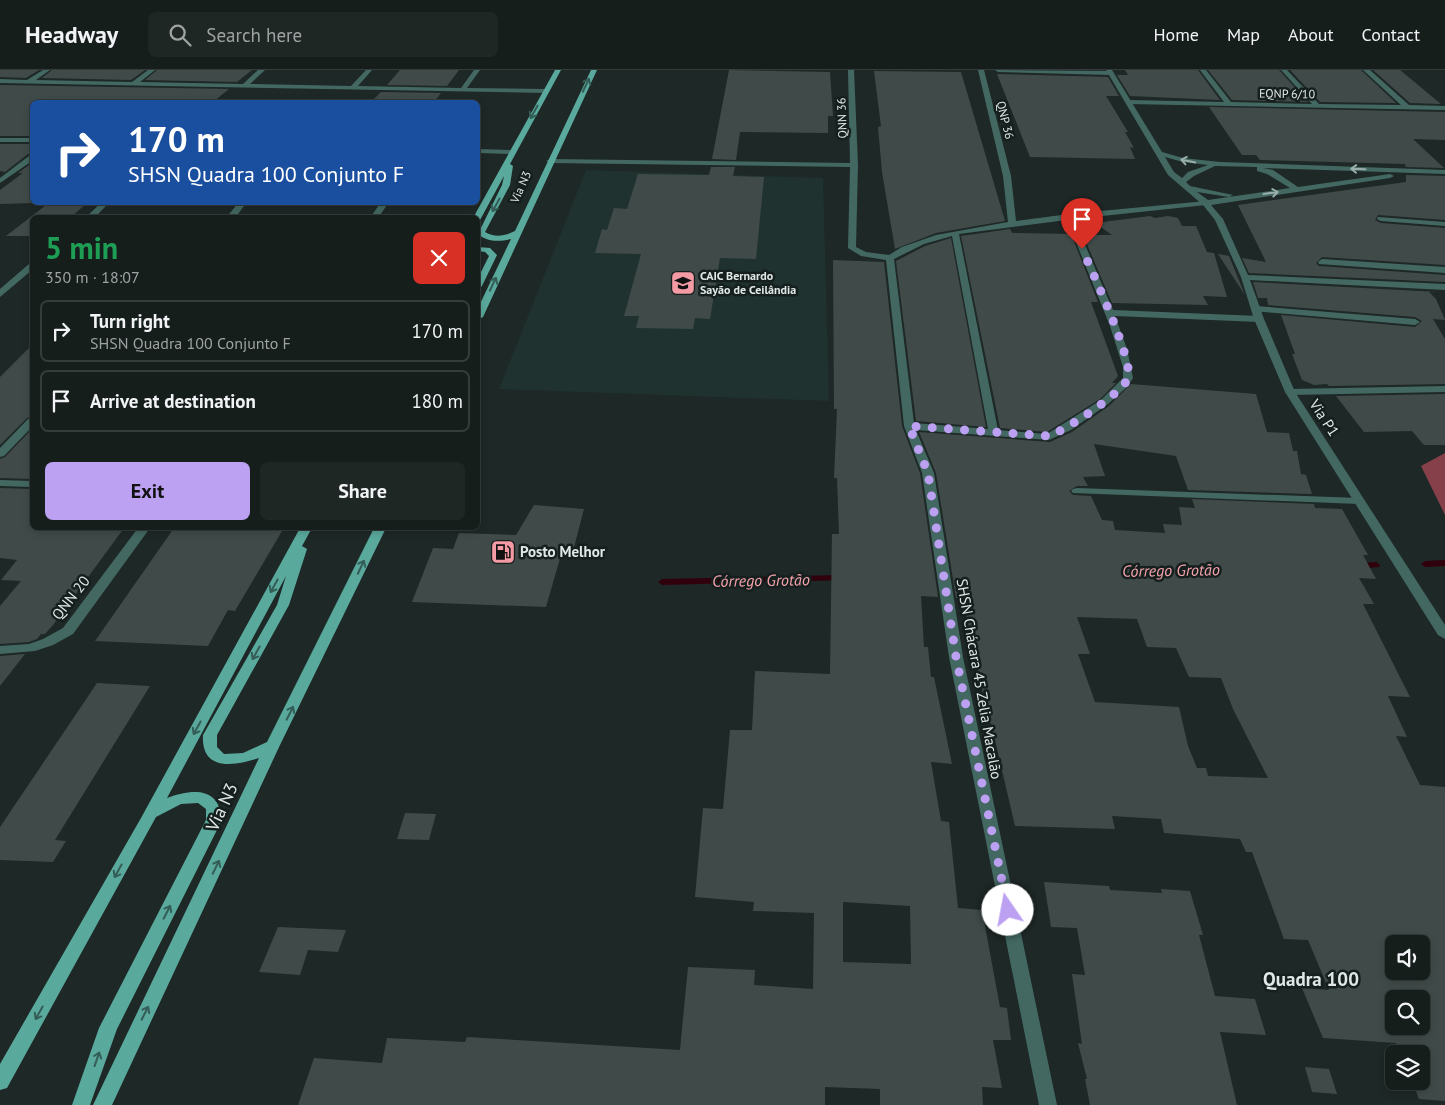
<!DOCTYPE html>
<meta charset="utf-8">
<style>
:root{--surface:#161e1c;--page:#1f2725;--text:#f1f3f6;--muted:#9ea2a3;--line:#353c3b;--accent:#bca0f2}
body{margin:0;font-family:"PT Sans",sans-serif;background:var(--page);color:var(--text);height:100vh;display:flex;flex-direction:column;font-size:19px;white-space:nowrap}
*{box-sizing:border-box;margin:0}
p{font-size:16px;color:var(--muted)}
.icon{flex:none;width:28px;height:28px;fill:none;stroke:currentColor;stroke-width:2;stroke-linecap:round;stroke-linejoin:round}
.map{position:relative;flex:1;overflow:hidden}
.details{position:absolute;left:30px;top:145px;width:450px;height:315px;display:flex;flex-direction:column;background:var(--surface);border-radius:8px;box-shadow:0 2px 8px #0003,0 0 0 1px var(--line)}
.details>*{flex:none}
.top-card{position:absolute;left:30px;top:30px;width:450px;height:105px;border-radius:8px;box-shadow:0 2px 8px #0003,0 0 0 1px var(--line);background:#1a4fa0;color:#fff;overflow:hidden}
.fabs{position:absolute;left:1385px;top:865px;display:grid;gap:10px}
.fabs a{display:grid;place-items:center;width:45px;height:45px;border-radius:8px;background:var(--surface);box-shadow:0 2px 8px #0003,0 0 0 1px var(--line);font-size:25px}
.pin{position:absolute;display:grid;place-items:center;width:42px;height:42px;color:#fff;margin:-51px -21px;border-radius:50% 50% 50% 0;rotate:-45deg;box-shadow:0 0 5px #0007}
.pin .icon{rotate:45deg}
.me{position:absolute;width:55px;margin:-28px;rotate:348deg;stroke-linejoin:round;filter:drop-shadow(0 0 4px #0008)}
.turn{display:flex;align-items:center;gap:18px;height:105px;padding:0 15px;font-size:22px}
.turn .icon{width:65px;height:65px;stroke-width:2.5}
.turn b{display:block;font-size:35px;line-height:42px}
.round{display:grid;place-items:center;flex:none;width:52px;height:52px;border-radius:8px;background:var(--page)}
.overview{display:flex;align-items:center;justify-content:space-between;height:85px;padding:0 15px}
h1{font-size:30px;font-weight:700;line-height:38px;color:#1e9e55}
.primary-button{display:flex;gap:10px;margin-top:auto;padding:10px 15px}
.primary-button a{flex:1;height:58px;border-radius:8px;background:var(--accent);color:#111;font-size:20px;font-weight:700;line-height:58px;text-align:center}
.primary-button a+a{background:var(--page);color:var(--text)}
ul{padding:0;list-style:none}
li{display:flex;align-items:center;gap:15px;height:62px;margin:0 10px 8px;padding:0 5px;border:2px solid var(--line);border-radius:8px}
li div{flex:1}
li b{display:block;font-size:19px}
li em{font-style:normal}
header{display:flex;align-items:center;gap:30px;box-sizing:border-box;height:70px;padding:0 25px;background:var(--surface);border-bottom:1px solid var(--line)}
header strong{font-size:24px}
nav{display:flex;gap:28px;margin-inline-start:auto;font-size:18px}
.search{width:350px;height:45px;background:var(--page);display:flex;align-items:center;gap:12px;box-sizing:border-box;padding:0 18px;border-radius:8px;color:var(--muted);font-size:19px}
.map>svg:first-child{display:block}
.built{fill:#1f322f}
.forest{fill:#854049}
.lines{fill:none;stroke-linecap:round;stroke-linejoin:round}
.stream{fill:#30010c;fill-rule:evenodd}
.building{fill:#404b49;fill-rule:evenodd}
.minor{fill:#436862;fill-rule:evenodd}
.tertiary{fill:#436862;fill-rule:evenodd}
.primary{fill:#5aa99d;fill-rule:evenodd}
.oneway{stroke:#345d57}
.oneway2{stroke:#99aeab}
.route{stroke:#bca0f2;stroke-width:9;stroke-dasharray:0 16.2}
.labels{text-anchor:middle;stroke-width:5;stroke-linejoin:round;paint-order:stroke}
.far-street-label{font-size:12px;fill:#e0e7e6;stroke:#151f1d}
.far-poi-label{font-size:12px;font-weight:bold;fill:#e0e7e6;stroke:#151f1d;text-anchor:start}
.street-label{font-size:15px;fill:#e0e7e6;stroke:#151f1d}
.poi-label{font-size:15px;font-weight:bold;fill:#e0e7e6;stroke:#151f1d;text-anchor:start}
.water-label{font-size:16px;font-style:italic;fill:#f8a4ad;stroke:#151f1d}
.near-street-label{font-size:18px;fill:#e0e7e6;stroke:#151f1d}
.near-neighbourhood-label{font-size:19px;font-weight:bold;fill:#e0e7e6;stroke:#151f1d}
</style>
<header>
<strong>Headway</strong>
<div class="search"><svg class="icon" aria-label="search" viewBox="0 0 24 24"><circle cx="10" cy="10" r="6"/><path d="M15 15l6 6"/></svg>Search here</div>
<nav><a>Home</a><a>Map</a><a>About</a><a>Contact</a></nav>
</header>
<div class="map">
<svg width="1445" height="1035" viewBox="0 0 1445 1035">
<rect width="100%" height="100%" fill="#1e2826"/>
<polygon class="built" points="586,100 823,108 829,331 499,319"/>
<polygon class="forest" points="1445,383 1445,445 1421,396"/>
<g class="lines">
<g class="stream">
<polygon points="1445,490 1445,496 1425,497 1421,494 1425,491"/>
<polygon points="1376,492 1380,495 1379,497 1357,499 1353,496 1357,493"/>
<polygon points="842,505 846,508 845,510 662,515 658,512 662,509"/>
</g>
</g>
<g class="building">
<polygon points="0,0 39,0 26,8 0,7"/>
<polygon points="52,0 145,0 131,10 42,8"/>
<polygon points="157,0 252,0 237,12 145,10"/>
<polygon points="400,0 459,0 447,16 387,15"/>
<polygon points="729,0 830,2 833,46 828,46 828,63 740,62 736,90 712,89"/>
<polygon points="1125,0 1198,0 1220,30 1130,26 1117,5 1128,5"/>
<polygon points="1208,0 1279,0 1308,32 1232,30"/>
<polygon points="1290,0 1361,0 1396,33 1320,32"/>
<polygon points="1373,0 1400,0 1441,34 1410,33"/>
<polygon points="874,1 961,2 1005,151 936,163 895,179 882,102 878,57 881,56"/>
<polygon points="997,4 1108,7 1119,26 1106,26 1128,62 1125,62 1134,78 1130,77 1135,89 1030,87"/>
<polygon points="0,15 229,19 214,31 32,32 32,66 0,66"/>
<polygon points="381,22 441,23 434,32 371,32"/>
<polygon points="1209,37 1445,42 1445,70 1413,69 1444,98 1406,97 1405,94 1260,90 1256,85 1242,85"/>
<polygon points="0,74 32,74 32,84 28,84 5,102 0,101"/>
<polygon points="32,93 32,133 0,134 0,120 23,103 18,103"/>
<polygon points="711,97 735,97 733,106 764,107 756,189 720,188 710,249 695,248 693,259 636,258 639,246 624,246 641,184 595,183 602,159 607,160 614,138 627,139 638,104 709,105"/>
<polygon points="1406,105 1445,106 1445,150 1378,145 1375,150 1381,153 1445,158 1445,195 1322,187 1316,193 1319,196 1445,205 1445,212 1249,203 1242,188 1266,192 1238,135 1406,112"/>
<polygon points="50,132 88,132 70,148 32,148 32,166 6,166"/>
<polygon points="1150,146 1155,148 1168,146 1178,148 1182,156 1196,156 1207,182 1214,183 1227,227 1203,226 1208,235 1112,233 1083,165 1112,165 1095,153"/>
<polygon points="1010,159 1012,163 1071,164 1098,232 1091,232 1118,306 1112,313 1116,313 1100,329 1047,362 1000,358 961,166"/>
<polygon points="951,168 986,357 916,351 896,191 925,176"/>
<polygon points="1218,184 1229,186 1245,225"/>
<path d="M833,190L884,192L902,356L920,403L938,527L921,526L924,577H928L931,607H934L952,694L931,692L941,751L949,752L958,838L982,840L1000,937L1007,938L1011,970H993L1002,1018L982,1017L983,1035H880V1019L825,1017V1035H298L314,988L382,993L387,968L465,972L467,967L680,980L688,897L755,900L754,915L813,919L814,843L753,841L754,832L695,827L703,738L723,739L730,660H752L755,601L830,604L832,464H839L837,408H834L837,339H834ZM843,832L910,836L911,894L843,892Z"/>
<polygon points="1253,212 1438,222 1428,221 1436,229 1445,250 1433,249 1445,269 1445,314 1329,316 1327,314 1314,315 1302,310 1292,284 1295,284 1281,245 1415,257 1422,251 1415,247 1268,235 1267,228 1258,228"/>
<polygon points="32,275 32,346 27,348 0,375 0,307"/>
<path d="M1131,314L1256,324L1267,362L1289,363L1293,381H1297L1301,404L1306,405L1312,424L1188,420L1176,386L1094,374L1105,406L1083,407L1088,416H1077L1069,421L1073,425L1091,426L1102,450L1113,451L1115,460L1165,463L1163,454L1182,455L1179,437L1195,438L1192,429L1314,434L1315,438L1342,439L1368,485H1363L1376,509L1359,508L1374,534H1363L1410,627L1388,626L1407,667L1396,666L1420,715L1445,717V1031L1419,1029L1412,1011H1421V984H1401L1396,973L1323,968L1302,918L1329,920L1308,870L1284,869L1252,782H1246L1240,769L1164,763L1161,749L1112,746L1115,759L1015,756L991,653H989L963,528H956L936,403L919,362L1050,372L1072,362L1109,336ZM1077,547L1137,549L1147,577L1176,578L1189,607L1221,608L1233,639L1268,708L1208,706L1206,698H1197L1188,676L1179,637L1095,632L1078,584H1090ZM1394,874H1421V901H1394ZM1394,929H1421V956H1394Z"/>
<polygon points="1445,324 1445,375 1424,375 1412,361 1364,362 1336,326"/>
<polygon points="32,359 32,409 0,408 0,389 5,387"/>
<polygon points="0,418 32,419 32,458 124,458 53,555 45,564 41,564 37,569 29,572 0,574 0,536 21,511 1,510 17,490 0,488"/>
<polygon points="534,435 584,439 572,485 561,485 546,537 412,532 433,478 453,479 459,463 516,465"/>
<polygon points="174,458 280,458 278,461 282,461 235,541 228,540 208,576 95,571"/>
<polygon points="25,584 0,616 0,586"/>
<polygon points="97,613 150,616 55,770 66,771 53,792 0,790 0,757"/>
<polygon points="405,743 436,744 429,770 397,769"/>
<polygon points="1044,812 1109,816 1110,820 1162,823 1161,819 1190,821 1203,865 1199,865 1215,926 1255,929 1266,965 1220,962 1237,1035 1090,1035 1085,1009 1087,1009 1078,973 1082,974 1072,904 1085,905 1077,858 1051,857"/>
<polygon points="278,857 346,860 338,882 308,880 300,905 259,902"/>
<polygon points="1305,997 1329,999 1337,1024 1312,1022"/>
</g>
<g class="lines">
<g class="minor">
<polygon points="43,0 50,0 36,10 132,12 148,0 155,0 140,12 243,14 258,0 265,0 250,14 351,16 366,0 372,0 358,16 461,18 474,0 480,0 467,18 546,19 549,21 546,23 0,13 0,9 27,10"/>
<path d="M848,0H854L858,95L856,177L866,182L889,185L902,177L936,165L1008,152L1003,106L978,0H984L1011,106L1016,151L1069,144L1206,131L1210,133L1206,135L1074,149L1113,240L1259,246L1264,249L1259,252L1115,246L1127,279L1133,308L1127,317L1108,334L1071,360L1049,370L916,360L934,403L963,587L1057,1035H1039L949,587L922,403L904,356L886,190L861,186L848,178L850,97L550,93L546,91L550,89L850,93ZM1067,150L1110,256L1123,297V308L1101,330L1047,364L998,360L959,164ZM952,166L988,359L914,353L894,189L924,174Z"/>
<polygon points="995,0 1111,1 1114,3 1111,5 998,2"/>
<polygon points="1200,0 1206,0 1231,32 1312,34 1281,0 1287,0 1319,34 1401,35 1363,0 1370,0 1409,35 1445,36 1445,40 1128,34 1125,32 1128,30 1224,32"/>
<rect x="0" y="68" width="32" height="4"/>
<polygon points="478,79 512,80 516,82 512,84 478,83"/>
<polygon points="29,86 32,86 32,91 0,113 0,108"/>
<polygon points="102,132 110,132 94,148 85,148"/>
<polygon points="239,132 247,132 235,148 226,148"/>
<polygon points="381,132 389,132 378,148 370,148"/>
<polygon points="1378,147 1445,152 1445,156 1381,151 1377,149"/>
<polygon points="1322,189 1445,197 1445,203 1319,194 1318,192"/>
<polygon points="29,194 32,194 32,200 0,227 0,219"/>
<polygon points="1256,236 1415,249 1420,252 1415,255 1253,241 1253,237"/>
<polygon points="1445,316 1445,322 1290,325 1285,322 1290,319"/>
<polygon points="32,348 32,357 4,386 0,387 0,378 28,349"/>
<polygon points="0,410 32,411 32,417 0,416"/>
<polygon points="1077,418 1359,428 1365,431 1359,434 1073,423 1071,421 1073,419"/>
<polygon points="138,458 150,458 73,564 53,575 35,581 0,584 0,576 29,574 43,569 63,558"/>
</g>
<path class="tertiary" d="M1106,0H1112L1162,82L1183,88L1220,92L1445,100V104L1263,98L1273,100L1298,117L1390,104L1394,106L1390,108L1211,135L1223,149L1248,205L1445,214V220L1250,210L1264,249L1295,322L1445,555V569L1438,565L1285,322L1254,249L1241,207L1215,150L1203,135L1168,105ZM1165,87L1183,92L1208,95L1188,102L1182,108L1174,102ZM1215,96L1257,97V101L1267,104L1290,118L1208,130L1197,122L1229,127L1233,125L1190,116L1186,112L1194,106Z"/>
<g class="primary">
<path d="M555,0H561L510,94L513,96L510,115L485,162C495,168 505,166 515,161L591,0H597L483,247L478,250V238L511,169C499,172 487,172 478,164L502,115L504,106L480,150L473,148Z"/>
<polygon points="478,177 490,178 497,185 482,216 478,219 478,208 489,186 485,182 478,181"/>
<path d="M300,458H312L302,476L307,479L289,535L217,665V677L224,684L243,683L267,672L374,458H386L280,675L112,1035H93L259,688C234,696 201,702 203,665L277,535L286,506L167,728C192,719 219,716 222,750L117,959L90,1035H72L99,958L206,750V739L198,733L181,734L156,747L7,1018L0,1020V994L141,748Z"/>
</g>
</g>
<defs><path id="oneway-shaft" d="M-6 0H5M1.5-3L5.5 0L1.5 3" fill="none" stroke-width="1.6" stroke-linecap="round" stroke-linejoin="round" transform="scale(1.25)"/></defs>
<g class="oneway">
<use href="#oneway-shaft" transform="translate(586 15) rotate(-65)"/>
<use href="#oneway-shaft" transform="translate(534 42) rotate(119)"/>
<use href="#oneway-shaft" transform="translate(496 135) rotate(119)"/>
<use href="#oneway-shaft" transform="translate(493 214) rotate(-65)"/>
<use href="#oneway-shaft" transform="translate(361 497) rotate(-65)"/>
<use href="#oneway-shaft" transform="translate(274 516) rotate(119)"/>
<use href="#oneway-shaft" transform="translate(256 583) rotate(119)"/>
<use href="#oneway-shaft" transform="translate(290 643) rotate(-63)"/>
<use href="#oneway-shaft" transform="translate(197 658) rotate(119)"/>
<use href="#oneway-shaft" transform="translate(216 797) rotate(-64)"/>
<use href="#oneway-shaft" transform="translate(118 801) rotate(119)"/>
<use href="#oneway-shaft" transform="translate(167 842) rotate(-63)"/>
<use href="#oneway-shaft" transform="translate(39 943) rotate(119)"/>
<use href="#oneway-shaft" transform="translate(145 943) rotate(-63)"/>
<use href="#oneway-shaft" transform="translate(97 989) rotate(-71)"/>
</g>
<g class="oneway2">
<use href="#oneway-shaft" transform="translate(1188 91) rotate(-169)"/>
<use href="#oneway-shaft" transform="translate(1358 99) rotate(-178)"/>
<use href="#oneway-shaft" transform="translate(1271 123) rotate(-8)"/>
</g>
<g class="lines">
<path class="route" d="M1008,840L956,587L928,403L909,356L1049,366C1064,361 1123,323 1128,308C1134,291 1091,199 1082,179"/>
</g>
<defs>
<symbol id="school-square" viewBox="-11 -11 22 22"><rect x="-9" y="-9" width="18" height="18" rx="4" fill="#f49aa4" stroke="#151f1d"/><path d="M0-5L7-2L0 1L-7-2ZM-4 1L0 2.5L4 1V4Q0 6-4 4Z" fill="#111"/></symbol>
<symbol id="fuel-square" viewBox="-11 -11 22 22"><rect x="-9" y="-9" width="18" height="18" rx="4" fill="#f49aa4" stroke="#151f1d"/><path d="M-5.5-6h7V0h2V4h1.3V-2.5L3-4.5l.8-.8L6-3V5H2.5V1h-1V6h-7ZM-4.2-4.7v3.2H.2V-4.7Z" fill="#111"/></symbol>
</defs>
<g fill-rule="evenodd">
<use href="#school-square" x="669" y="199" width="28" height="28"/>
<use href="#fuel-square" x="489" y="468" width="28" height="28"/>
</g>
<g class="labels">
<g class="far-street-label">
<text transform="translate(1287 24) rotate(1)" y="4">EQNP 6/10</text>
<text transform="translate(842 48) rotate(-92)" y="4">QNN 36</text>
<text transform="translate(1005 50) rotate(76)" y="4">QNP 36</text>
<text transform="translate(521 117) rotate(-66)" y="4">Via N3</text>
</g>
<g class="far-poi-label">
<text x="700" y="210">CAIC Bernardo<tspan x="700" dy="14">Sayão de Ceilândia</tspan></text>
</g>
<g class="street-label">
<text transform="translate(1324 348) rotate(57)" y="5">Via P1</text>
<text transform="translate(71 528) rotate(-52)" y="5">QNN 20</text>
<text transform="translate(979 609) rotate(80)" y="5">SHSN Chácara 45 Zelia Macalão</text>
</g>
<g class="poi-label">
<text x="520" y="487">Posto Melhor</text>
</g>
<g class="water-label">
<text transform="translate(1171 500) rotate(-1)" y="6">Córrego Grotão</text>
<text transform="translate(761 510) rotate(-1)" y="6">Córrego Grotão</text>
</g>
<g class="near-street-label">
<text transform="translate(222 737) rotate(-65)" y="6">Via N3</text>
</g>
<g class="near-neighbourhood-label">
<text x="1311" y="916">Quadra 100</text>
</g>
</g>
</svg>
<div class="fabs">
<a><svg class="icon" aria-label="sound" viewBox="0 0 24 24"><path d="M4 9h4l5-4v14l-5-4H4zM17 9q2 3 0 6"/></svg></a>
<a><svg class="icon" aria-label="search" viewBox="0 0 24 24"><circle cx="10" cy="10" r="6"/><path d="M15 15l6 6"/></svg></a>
<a><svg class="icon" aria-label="layers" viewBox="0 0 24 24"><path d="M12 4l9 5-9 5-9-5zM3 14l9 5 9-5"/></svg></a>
</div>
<div class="pin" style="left:1082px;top:179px;background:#d93025"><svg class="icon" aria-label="arrive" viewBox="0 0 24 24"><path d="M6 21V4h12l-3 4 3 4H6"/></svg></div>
<svg class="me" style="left:1008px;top:840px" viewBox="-20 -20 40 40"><circle r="19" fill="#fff"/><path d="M0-13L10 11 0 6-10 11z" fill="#bca0f2"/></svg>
<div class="top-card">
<div class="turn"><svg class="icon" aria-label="right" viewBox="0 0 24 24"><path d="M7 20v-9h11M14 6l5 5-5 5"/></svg><div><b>170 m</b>SHSN Quadra 100 Conjunto F</div></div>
</div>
<section class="details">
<div class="overview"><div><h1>5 min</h1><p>350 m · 18:07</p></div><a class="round" style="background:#d93025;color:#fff"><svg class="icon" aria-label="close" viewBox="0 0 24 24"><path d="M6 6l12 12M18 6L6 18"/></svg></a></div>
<ul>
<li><svg class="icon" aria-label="right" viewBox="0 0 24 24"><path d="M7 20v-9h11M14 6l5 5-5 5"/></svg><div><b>Turn right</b><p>SHSN Quadra 100 Conjunto F</p></div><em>170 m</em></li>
<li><svg class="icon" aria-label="arrive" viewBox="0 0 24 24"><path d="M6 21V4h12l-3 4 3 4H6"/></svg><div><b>Arrive at destination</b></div><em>180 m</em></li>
</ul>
<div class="primary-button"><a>Exit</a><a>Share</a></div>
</section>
</div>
